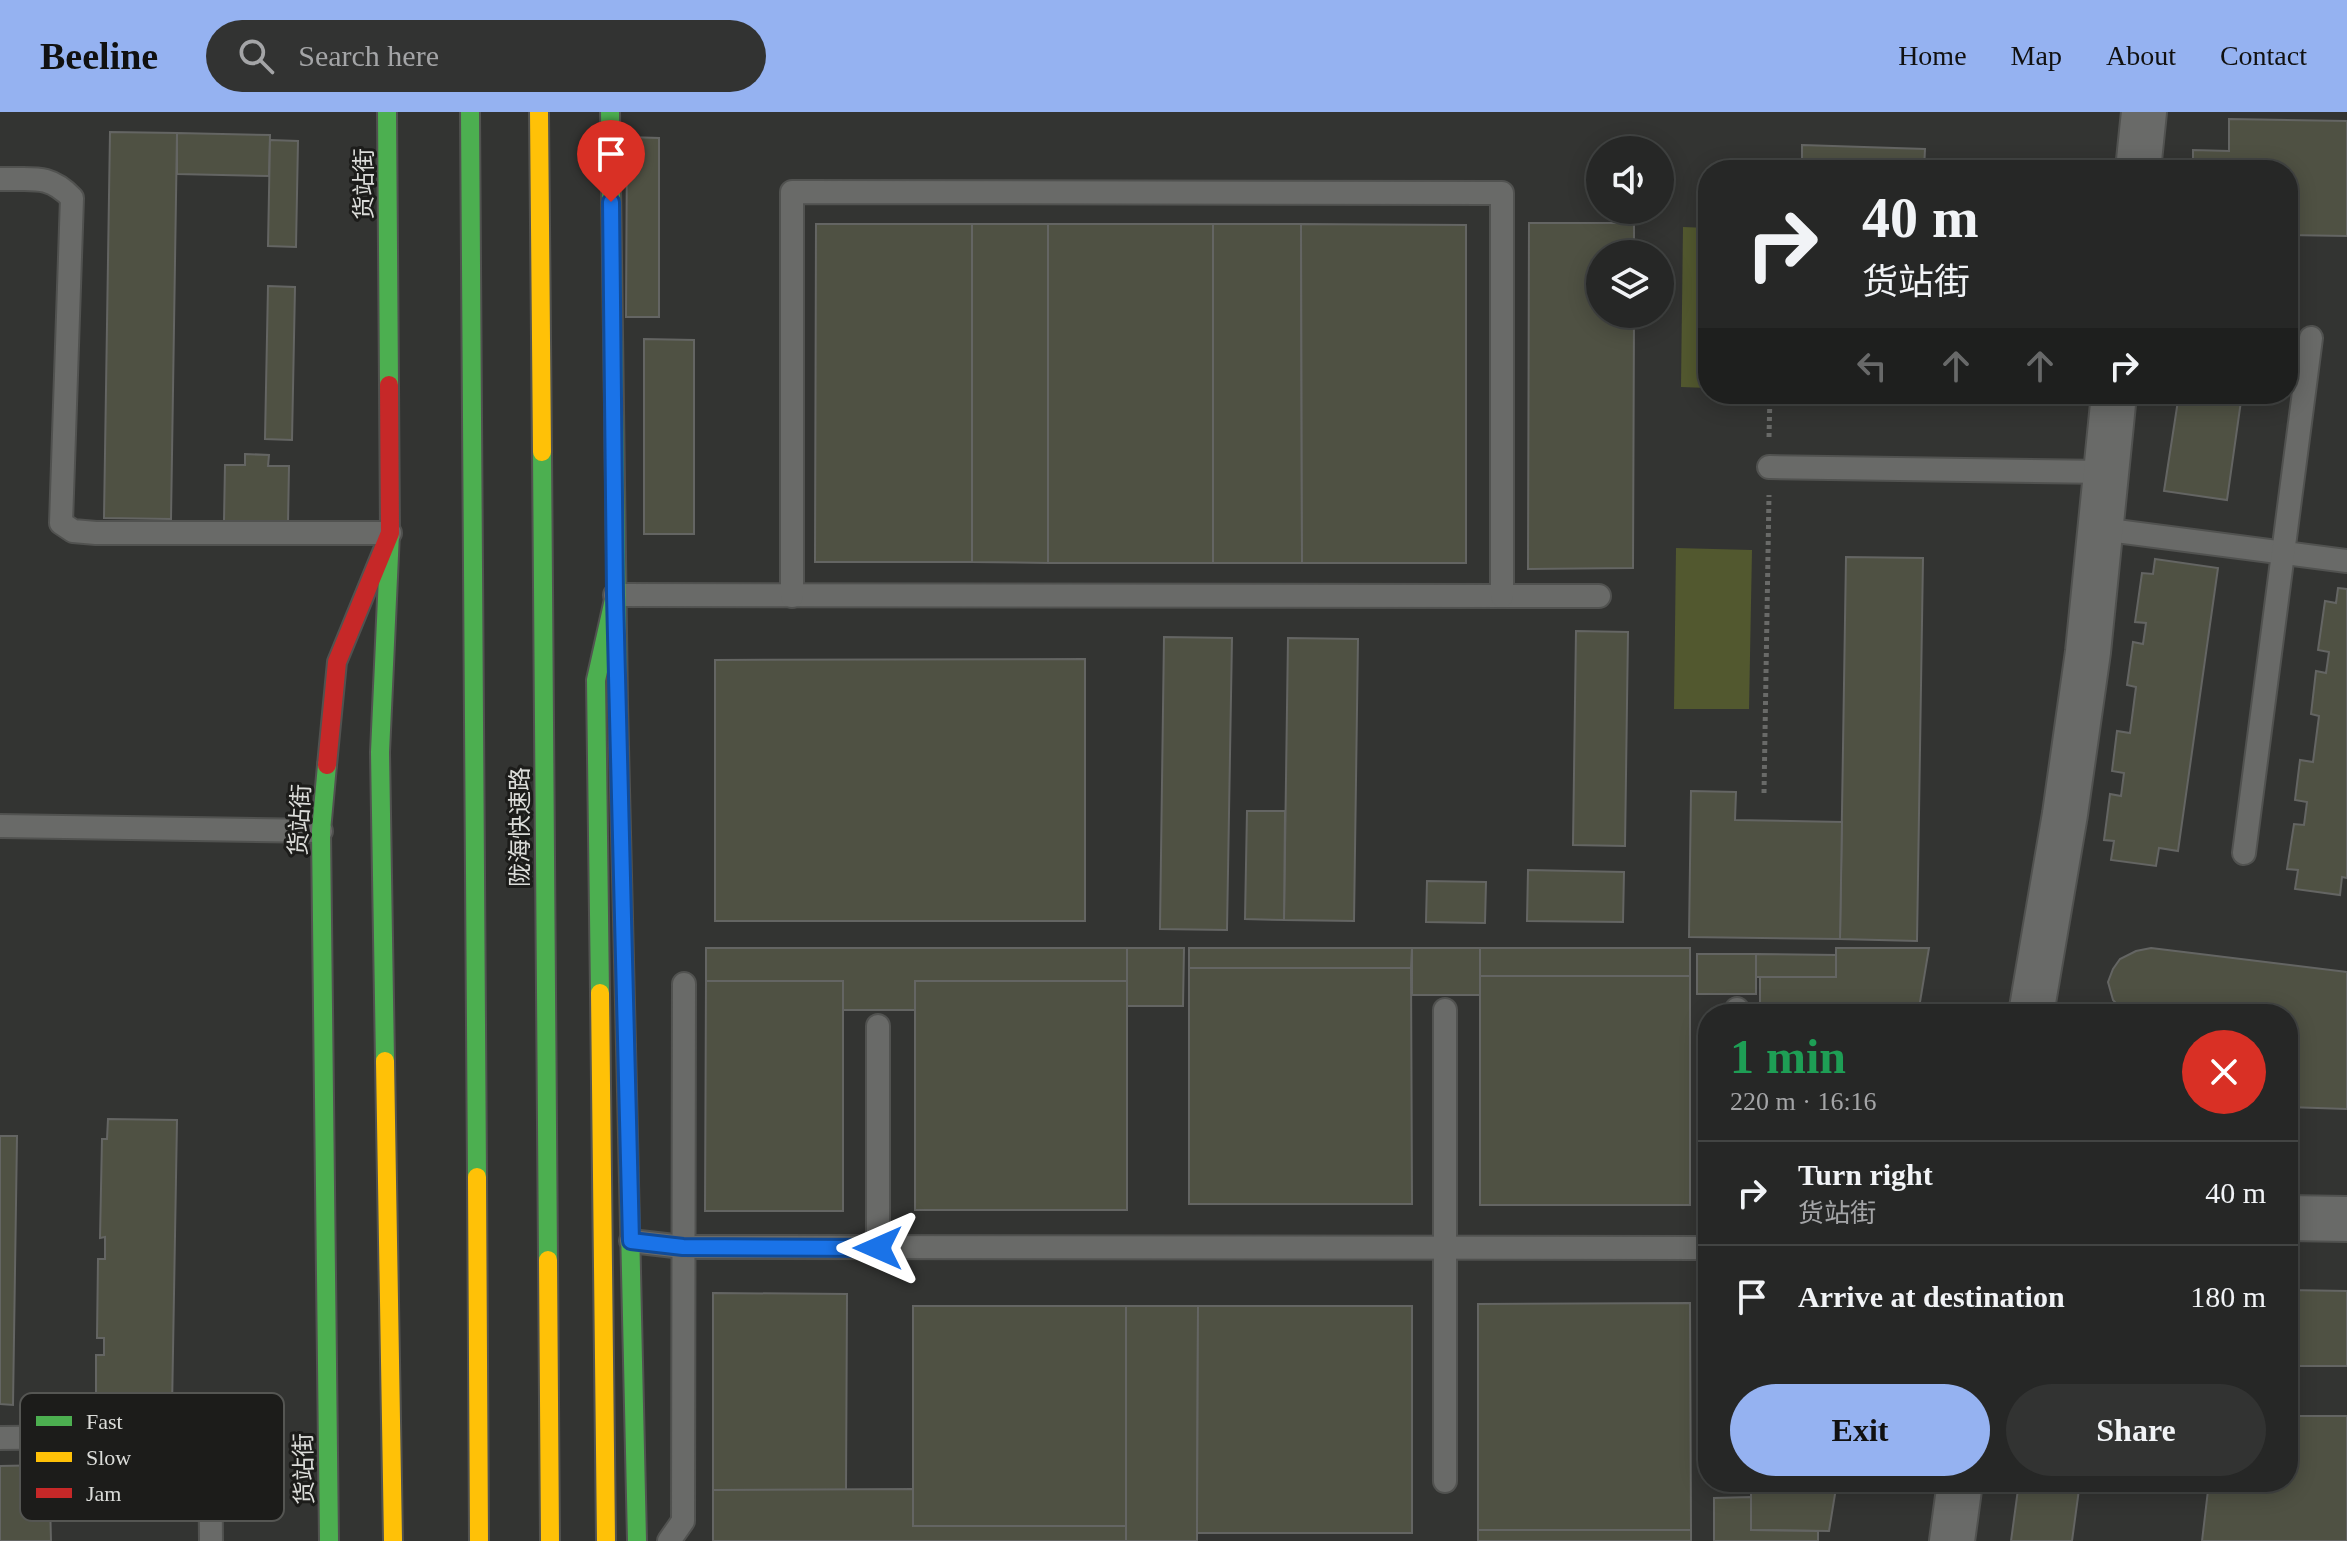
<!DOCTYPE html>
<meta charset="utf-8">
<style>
:root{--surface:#262726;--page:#323332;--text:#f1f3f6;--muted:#a4a5a7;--line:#424443;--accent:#95b2f1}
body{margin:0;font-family:"Times New Roman","Noto Sans SC",serif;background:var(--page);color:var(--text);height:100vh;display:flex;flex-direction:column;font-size:30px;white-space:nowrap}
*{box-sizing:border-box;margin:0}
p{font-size:26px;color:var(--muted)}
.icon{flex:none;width:44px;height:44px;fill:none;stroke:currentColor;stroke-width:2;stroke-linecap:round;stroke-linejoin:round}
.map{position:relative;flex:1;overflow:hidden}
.panel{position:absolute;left:1698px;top:892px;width:600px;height:488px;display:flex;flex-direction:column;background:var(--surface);border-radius:32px;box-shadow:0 4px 20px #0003,0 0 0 2px var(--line)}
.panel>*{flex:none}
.banner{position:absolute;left:1698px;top:48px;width:600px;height:244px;border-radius:32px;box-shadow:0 4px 20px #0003,0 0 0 2px var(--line);background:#262726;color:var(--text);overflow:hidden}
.buttons{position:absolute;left:1586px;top:24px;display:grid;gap:16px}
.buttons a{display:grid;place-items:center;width:88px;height:88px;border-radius:50%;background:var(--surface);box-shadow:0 4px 20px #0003,0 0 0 2px var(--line);font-size:40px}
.pin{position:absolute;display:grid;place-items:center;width:68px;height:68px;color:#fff;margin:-82px -34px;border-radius:50% 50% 50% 0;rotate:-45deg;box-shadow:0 0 8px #0007}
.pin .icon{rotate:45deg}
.me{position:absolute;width:88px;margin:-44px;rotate:270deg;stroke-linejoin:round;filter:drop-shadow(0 0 6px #0008)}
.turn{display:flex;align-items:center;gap:28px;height:168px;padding:0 32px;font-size:36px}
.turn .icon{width:104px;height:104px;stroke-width:2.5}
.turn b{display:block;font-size:56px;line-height:68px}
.lanes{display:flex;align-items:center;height:76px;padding:0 32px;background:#0003;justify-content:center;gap:40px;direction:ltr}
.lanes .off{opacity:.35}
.round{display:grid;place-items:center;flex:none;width:84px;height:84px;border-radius:42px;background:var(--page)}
.headline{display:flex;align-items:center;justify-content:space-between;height:136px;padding:0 32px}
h1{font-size:48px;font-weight:700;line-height:60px;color:#1e9e55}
.cta{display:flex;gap:16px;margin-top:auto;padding:16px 32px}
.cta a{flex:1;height:92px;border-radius:48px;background:var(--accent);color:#111;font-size:32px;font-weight:700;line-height:92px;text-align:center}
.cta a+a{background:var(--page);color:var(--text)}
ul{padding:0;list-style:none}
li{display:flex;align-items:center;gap:24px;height:104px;padding:0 32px;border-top:2px solid var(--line)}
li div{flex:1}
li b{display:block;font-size:30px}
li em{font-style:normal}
header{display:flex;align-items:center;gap:48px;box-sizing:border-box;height:112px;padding:0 40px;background:var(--accent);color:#111}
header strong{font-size:38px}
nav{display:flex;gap:44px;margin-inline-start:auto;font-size:28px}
.search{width:560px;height:72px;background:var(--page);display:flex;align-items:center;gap:20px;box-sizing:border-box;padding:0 28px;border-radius:44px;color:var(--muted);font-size:30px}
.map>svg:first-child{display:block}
.green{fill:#52582f}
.building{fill:#4f5143;stroke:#646563;stroke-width:2}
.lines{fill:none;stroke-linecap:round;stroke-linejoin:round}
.lane-casing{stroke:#515250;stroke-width:26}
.street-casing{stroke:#515250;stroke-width:48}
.fast-casing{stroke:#515250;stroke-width:22}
.slow-casing{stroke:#515250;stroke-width:22}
.jam-casing{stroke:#515250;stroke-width:22}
.path{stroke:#696a68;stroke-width:5;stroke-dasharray:4 4;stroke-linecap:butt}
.lane{stroke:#696a68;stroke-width:22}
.street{stroke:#696a68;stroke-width:44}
.fast{stroke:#4caf50;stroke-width:18}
.slow{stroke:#ffc107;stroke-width:18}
.jam{stroke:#c62828;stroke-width:18}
.route-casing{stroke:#114b97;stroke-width:20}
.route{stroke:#1a73e8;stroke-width:14}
.labels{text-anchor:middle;stroke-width:6;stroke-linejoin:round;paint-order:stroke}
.street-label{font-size:24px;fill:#dbdcd9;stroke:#1c1c1a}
.key{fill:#1c1c1a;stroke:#555653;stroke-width:2}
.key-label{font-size:22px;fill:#dbdcd9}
</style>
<header>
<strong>Beeline</strong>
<div class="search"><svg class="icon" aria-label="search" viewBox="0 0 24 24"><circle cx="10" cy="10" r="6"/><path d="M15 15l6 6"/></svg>Search here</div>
<nav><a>Home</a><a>Map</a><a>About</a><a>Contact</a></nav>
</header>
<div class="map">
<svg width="2347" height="1429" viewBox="0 0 2347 1429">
<rect width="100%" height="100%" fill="#333432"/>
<g class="green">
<polygon points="1683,115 1708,116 1708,276 1681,275"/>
<polygon points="1676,436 1752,438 1749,597 1674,597"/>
</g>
<g class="building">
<polygon points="2229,7 2347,9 2347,124 2288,123 2288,58 2193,58 2193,38 2229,39"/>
<polygon points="110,20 177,21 171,407 104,406"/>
<polygon points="177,21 270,23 269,64 177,62"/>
<polygon points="627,25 659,26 659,205 626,205"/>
<polygon points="270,28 298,29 296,135 268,134"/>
<polygon points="1802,33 1925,37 1924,58 1802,58"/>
<polygon points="1529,111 1634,111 1634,142 1600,142 1600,202 1634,202 1633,456 1528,457"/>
<polygon points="816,112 972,112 972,450 815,450"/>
<polygon points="972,112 1048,112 1048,451 972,450"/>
<rect x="1048" y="112" width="165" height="339"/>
<polygon points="1213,112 1301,112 1302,451 1213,451"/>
<polygon points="1301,112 1466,113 1466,451 1302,451"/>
<polygon points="268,174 295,175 292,328 265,327"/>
<polygon points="644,227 694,228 694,422 644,422"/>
<polygon points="2179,282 2242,282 2227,388 2164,379"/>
<polygon points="245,342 269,343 268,354 289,354 288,411 224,409 225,353 245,353"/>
<polygon points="1846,445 1923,446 1917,829 1840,827"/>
<polygon points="2155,447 2218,456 2178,739 2159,736 2156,754 2111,748 2114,729 2104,728 2110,682 2121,684 2124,661 2112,659 2117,619 2130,621 2136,575 2127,573 2133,530 2143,532 2146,511 2135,510 2142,461 2153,462"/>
<polygon points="2338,476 2347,477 2347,766 2342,765 2340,783 2295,777 2298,758 2287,757 2294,712 2304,713 2307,690 2295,688 2300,648 2313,650 2319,604 2311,602 2316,559 2326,561 2329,540 2318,538 2325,489 2336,491"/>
<polygon points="1576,519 1628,520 1625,734 1573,733"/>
<polygon points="1164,525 1232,526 1227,818 1160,817"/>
<polygon points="1288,526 1358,527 1354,809 1284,808"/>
<polygon points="1085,547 1085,809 715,809 715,548"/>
<polygon points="1691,679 1736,680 1735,708 1842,710 1840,827 1689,825"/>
<polygon points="1247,699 1285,699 1284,808 1245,807"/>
<polygon points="1528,758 1624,760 1623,810 1527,809"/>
<polygon points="1427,769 1486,770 1485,811 1426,810"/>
<polygon points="706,836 1127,836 1127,869 915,869 915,898 843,898 843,869 706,869"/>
<polygon points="1127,836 1184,836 1183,894 1127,894"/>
<polygon points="1189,836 1412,836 1411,856 1189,856"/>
<rect x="1412" y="836" width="68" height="47"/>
<rect x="1480" y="836" width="210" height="28"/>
<polygon points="1836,836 1929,836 1918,902 1760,902 1760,865 1836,865"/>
<polygon points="2151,836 2347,860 2347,997 2288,995 2288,902 2126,902 2113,888 2108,870 2113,857 2120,847 2136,839"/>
<rect x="1697" y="842" width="59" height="40"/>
<polygon points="1756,842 1836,843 1836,865 1756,865"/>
<polygon points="1189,856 1411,856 1412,1092 1189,1092"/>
<rect x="1480" y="864" width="210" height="229"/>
<polygon points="706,869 843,869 843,1099 705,1099"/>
<rect x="915" y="869" width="212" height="229"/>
<polygon points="108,1007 177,1008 172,1297 103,1296 103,1283 96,1283 96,1243 104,1243 104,1226 97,1226 98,1147 105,1147 105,1125 100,1126 102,1027 107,1027"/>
<polygon points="0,1024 17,1024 13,1293 0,1292"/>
<polygon points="2288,1178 2347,1179 2347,1254 2288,1254"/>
<polygon points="713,1181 847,1182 846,1378 713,1378"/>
<polygon points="1690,1191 1691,1418 1478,1418 1478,1192"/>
<rect x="913" y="1194" width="213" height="220"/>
<polygon points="1126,1194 1198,1194 1197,1429 1126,1429"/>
<polygon points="1198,1194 1412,1194 1412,1421 1197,1421"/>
<polygon points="2288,1304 2347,1304 2347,1429 2202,1429 2209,1370 2288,1370"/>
<polygon points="49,1353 51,1429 0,1429 0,1354"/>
<polygon points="1751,1370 1837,1370 1829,1419 1751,1418"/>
<polygon points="2019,1370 2080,1370 2072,1429 2011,1429"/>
<polygon points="913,1377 913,1414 1126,1414 1126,1429 713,1429 713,1378"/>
<polygon points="1751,1385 1751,1418 1818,1419 1818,1429 1714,1429 1714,1386"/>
<rect x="1478" y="1418" width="213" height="11"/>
</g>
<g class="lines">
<defs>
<g id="lane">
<path d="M0,67C32,68 48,61 72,86L61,411L73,419L96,421H390"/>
<polyline points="1769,355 2106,360"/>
<polyline points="2101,417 2347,449"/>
<polyline points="615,483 1599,484"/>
<polyline points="792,484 792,80 1502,81 1502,484"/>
<polyline points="0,714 321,719"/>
<polyline points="2244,741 2311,226"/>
<polyline points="1737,897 1737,902"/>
<polyline points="631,1129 683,1135 1708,1136"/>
<polyline points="878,1136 878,914"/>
<polyline points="0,1326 210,1324 211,1429"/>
<polyline points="1445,1369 1445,898"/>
<polyline points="669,1429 683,1409 684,872"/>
</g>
<g id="street">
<polyline points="2138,58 2144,0"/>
<polyline points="2031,902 2065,702 2088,540 2114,282"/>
<polyline points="2288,1106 2347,1107"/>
<polyline points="1952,1429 1960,1370"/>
</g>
<g id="fast">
<polyline points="387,0 389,273"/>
<polyline points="470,0 477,1065"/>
<polyline points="610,0 618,592"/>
<polyline points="542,340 548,1148"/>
<polyline points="327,653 321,719 329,1429"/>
<polyline points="600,881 596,568 615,483"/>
<polyline points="626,935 637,1429"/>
<polyline points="385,949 380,640 390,421"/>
</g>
<g id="slow">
<polyline points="539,0 542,340"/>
<polyline points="618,592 626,935"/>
<polyline points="600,881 606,1429"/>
<polyline points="385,949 393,1429"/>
<polyline points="477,1065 479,1429"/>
<polyline points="548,1148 550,1429"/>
</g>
<polyline id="jam" points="327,653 337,550 390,421 389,273"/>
</defs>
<use href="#lane" class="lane-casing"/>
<use href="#street" class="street-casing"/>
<use href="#fast" class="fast-casing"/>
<use href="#slow" class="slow-casing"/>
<use href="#jam" class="jam-casing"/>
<g class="path">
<polyline points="1769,325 1770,282"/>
<polyline points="1764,681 1769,383"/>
</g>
<use href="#lane" class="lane"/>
<use href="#street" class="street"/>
<use href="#fast" class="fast"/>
<use href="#slow" class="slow"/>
<use href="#jam" class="jam"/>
</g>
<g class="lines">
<defs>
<polyline id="route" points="611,90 615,483 631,1129 683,1135 878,1136"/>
</defs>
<use href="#route" class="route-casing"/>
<use href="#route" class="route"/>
</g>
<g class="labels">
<g class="street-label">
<text transform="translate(364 72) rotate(-90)" y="8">货站街</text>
<text transform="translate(300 708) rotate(-87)" y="8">货站街</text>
<text transform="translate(520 715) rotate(-90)" y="8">陇海快速路</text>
<text transform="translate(304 1357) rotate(-91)" y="8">货站街</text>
</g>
</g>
<rect x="20" y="1281" width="264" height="128" rx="12" class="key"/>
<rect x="36" y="1304" width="36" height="10" fill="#4caf50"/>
<rect x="36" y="1340" width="36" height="10" fill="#ffc107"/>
<rect x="36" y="1376" width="36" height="10" fill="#c62828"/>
<g class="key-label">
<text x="86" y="1317">Fast</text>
<text x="86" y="1353">Slow</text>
<text x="86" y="1389">Jam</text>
</g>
</svg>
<div class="buttons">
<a><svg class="icon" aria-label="sound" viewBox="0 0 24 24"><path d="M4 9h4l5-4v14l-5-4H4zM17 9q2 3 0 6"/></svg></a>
<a><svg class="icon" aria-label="layers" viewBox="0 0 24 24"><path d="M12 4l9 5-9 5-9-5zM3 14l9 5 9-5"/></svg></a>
</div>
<div class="pin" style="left:611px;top:90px;background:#d93025"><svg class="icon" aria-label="arrive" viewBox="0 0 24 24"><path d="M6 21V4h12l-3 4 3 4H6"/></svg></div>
<svg class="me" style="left:878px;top:1136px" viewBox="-20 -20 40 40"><path d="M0-17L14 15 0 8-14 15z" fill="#1a73e8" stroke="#fff" stroke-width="4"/></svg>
<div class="banner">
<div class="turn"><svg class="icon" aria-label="right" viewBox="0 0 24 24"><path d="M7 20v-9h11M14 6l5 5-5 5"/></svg><div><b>40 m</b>货站街</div></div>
<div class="lanes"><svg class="icon off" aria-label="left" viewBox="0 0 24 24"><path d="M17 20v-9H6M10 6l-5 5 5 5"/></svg><svg class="icon off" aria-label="ahead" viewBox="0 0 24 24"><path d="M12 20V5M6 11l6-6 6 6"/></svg><svg class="icon off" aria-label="ahead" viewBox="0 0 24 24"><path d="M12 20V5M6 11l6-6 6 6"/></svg><svg class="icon" aria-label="right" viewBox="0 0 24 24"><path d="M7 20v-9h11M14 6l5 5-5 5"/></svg></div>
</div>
<section class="panel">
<div class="headline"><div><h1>1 min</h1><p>220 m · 16:16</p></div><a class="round" style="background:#d93025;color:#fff"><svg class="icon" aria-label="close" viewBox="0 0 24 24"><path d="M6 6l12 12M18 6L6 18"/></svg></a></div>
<ul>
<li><svg class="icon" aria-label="right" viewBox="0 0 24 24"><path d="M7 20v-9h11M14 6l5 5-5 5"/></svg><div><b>Turn right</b><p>货站街</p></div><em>40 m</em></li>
<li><svg class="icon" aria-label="arrive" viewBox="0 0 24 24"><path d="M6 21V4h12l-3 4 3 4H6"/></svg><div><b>Arrive at destination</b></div><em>180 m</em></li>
</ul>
<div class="cta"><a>Exit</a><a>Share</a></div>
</section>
</div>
